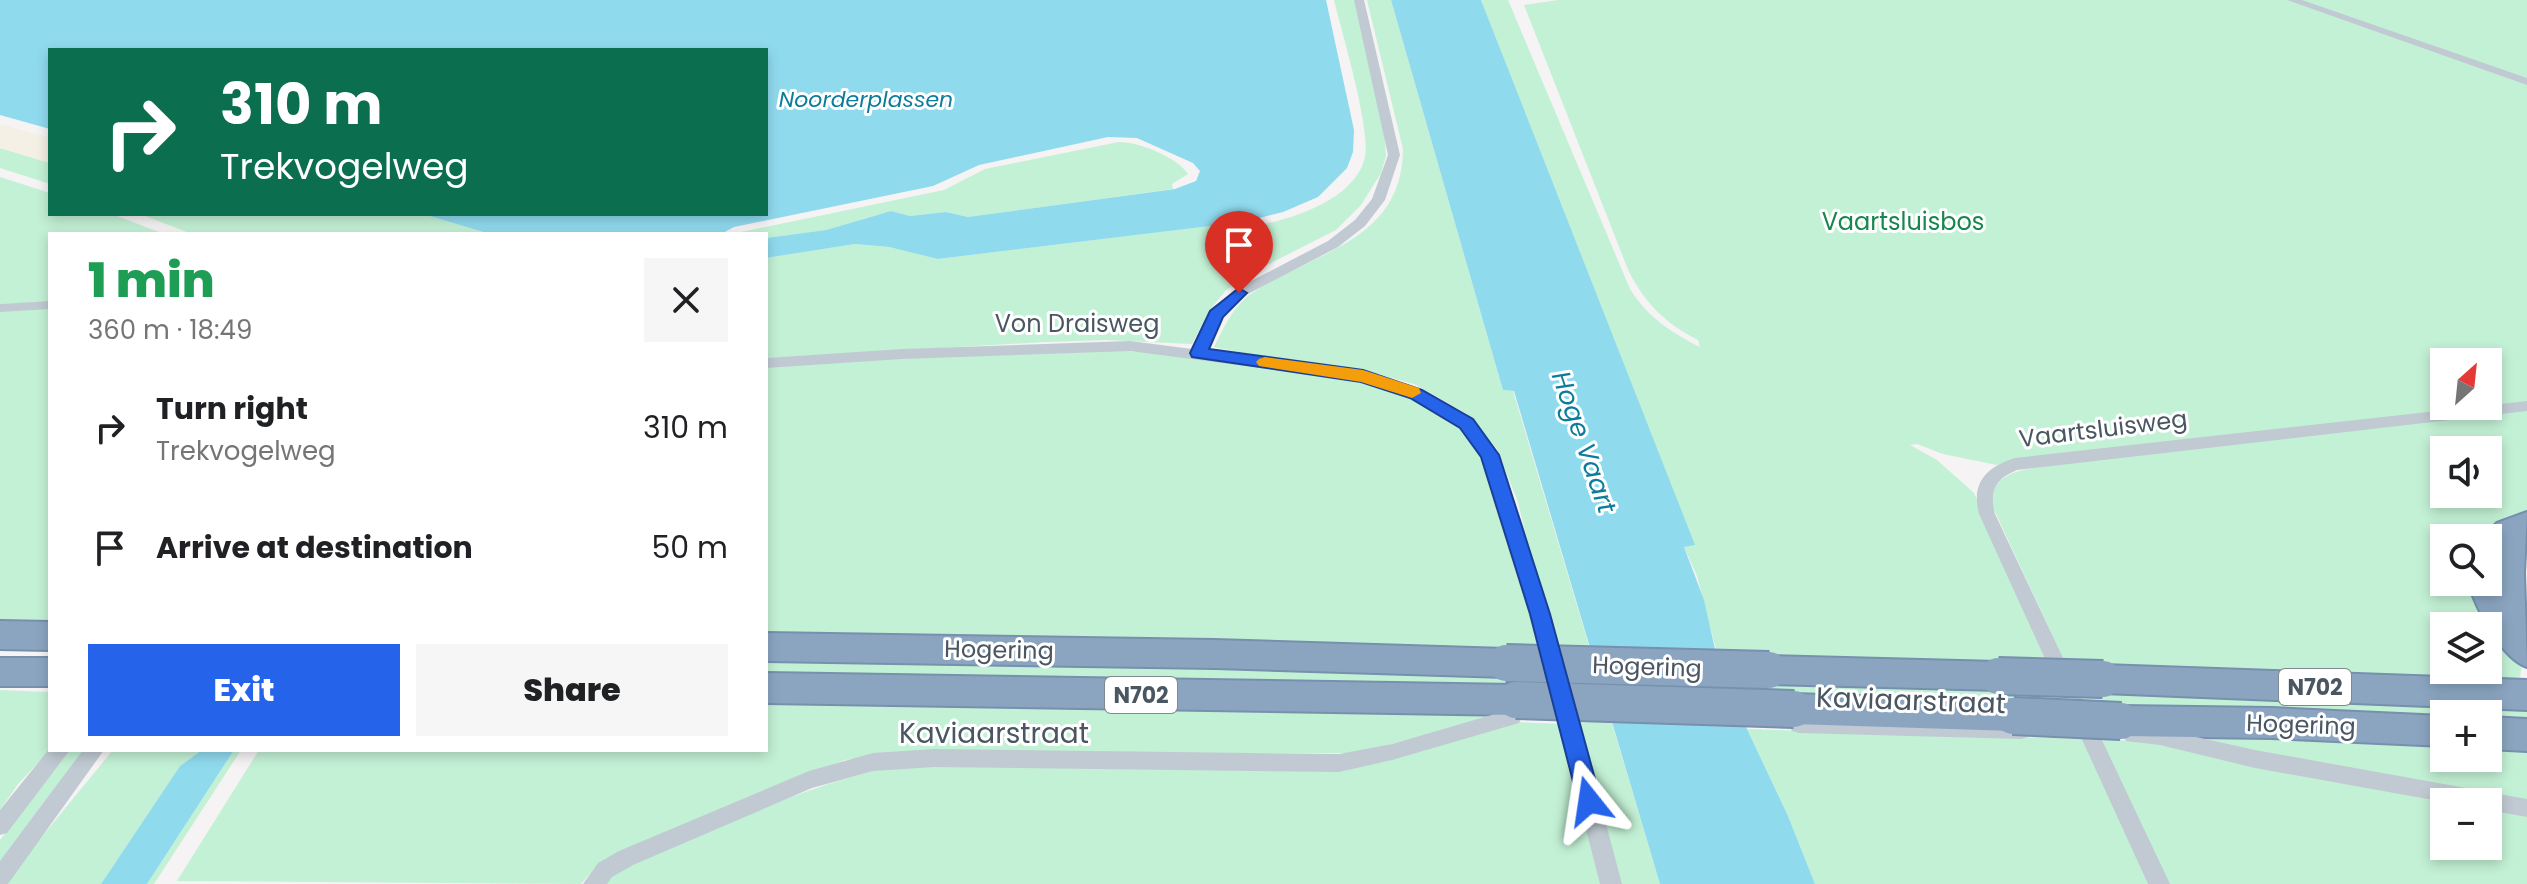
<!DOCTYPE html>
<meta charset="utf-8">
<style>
:root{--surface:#fff;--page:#f6f6f6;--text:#202124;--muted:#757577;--accent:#2563eb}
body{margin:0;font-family:Poppins,sans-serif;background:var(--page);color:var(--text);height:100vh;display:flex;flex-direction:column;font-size:30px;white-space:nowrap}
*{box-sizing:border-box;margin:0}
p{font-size:26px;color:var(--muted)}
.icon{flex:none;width:44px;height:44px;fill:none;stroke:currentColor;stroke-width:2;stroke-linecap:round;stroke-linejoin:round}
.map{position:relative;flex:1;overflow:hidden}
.drawer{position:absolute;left:48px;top:232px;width:720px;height:520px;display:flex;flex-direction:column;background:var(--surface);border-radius:0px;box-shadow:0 4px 12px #0003}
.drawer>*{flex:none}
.top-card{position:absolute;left:48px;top:48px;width:720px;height:168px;border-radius:0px;box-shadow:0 4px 12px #0003;background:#0b6e4f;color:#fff;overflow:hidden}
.needle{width:52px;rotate:27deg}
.controls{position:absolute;left:2430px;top:348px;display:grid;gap:16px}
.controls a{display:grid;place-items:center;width:72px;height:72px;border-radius:0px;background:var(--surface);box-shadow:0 4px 12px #0003;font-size:40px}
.pin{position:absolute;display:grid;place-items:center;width:68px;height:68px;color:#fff;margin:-82px -34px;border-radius:50% 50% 50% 0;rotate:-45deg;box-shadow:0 0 8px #0007}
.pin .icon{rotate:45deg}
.me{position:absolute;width:88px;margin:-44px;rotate:345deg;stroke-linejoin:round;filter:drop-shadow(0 0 6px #0008)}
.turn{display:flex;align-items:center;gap:28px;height:168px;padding:0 40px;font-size:36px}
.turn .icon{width:104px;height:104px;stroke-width:2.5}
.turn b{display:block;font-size:56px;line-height:68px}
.round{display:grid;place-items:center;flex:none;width:84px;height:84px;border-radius:0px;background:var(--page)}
.head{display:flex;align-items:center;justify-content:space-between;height:136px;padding:0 40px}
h1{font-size:48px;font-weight:800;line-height:60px;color:#1e9e55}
.action{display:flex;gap:16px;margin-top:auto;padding:16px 40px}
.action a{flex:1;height:92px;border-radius:0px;background:var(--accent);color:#fff;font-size:32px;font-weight:800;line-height:92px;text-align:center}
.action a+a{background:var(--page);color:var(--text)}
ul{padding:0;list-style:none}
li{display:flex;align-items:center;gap:24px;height:120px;padding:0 40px}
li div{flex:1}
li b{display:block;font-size:30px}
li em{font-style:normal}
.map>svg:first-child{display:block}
.green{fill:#c3f1d5;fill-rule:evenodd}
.sand{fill:#f5f0e5}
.water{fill:#90daee}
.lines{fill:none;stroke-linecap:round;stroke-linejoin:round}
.highway-casing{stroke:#7690ad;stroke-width:4}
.street{fill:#c1cad2;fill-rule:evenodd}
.highway{fill:#8ba5c1;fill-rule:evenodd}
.highway-bridge-casing{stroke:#7690ad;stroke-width:40;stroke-linecap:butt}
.highway-bridge{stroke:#8ba5c1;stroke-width:36}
.route{fill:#2563eb;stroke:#184099;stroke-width:2}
.slow{fill:#f59e0b}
.labels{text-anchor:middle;stroke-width:6;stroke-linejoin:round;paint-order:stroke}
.far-water-label{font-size:22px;font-style:italic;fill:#0c7c9b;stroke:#fff}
.shield{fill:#fff;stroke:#808990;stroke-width:2}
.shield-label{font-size:22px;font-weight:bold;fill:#4a5661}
.park-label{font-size:24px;fill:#17864f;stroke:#fff}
.street-label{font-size:24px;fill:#4a5661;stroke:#fff}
.water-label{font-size:26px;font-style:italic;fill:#0c7c9b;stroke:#fff}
.near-street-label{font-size:28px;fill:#4a5661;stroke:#fff}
</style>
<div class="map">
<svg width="2527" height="884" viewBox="0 0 2527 884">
<rect width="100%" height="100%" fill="#f5f3f3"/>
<g class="green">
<path d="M1334,0H1355L1384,130L1386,156L1381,173L1361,205L1336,230L1253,272L1226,290L1209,311L1192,344L1106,340L1046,342L766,358V258L855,244L889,247L939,259L1241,222L1242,228C1281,223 1355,203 1365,157C1371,129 1342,33 1334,0Z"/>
<path d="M1367,0H1391L1496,366L1503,390L1513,391L1660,884H1617L1563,673L1544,610L1518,502L1497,449L1467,414L1414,384L1360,369L1258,356L1214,347C1223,329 1232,309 1248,296C1310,251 1402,245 1403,149Z"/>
<path d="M1481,0H1508L1630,289C1648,318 1671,332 1700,347L1698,340C1665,323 1646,304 1629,272L1524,5L1558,0H2527V518L2502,525L2485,538H2444V582H2476L2522,662L2520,677L2508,681L2067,667L1990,501C1996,466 2035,469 2064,464L2012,460L1997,465L1943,454L1917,444L1910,445L1937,460L1974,493L2052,667L1718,657L1697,576L1684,547L1694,545ZM2444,362H2488V406H2444ZM2444,450H2488V494H2444ZM2444,626H2488V670H2444Z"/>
<path d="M1119,142C1139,142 1177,157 1188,174L1172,184L1173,189L968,217L946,212L910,216L891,211L826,230L766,238V234H732L944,190L985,169Z"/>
<polygon points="0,148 50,163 50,184 0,168"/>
<polygon points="0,177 50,193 50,214 112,214 164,234 50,234 50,302 0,304"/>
<polygon points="140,214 423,214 490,234 192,234"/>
<polygon points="50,308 50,625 0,624 0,310"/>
<polygon points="1083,348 1201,356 1394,386 1455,420 1478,443 1489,462 1545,654 766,641 766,366"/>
<polygon points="766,657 1550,672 1556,694 766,678"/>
<polygon points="1726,677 2060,686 2070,707 1734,697"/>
<polygon points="2077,687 2527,703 2527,724 2488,723 2488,714 2444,714 2444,721 2087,708"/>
<polygon points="0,690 50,692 50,750 18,784 0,810"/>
<polygon points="766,696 1518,711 1356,753 889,754 845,760 772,787 600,862 581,884 177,881 259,750 766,750"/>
<path d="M1515,722L1563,724L1603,884H605L613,871C706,832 793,790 892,766L1326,771Z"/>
<polygon points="1747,729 2085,739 2148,884 1815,884 1788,816"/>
<polygon points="2147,729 2444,738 2444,758 2488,758 2488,745 2527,749 2527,802 2220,748"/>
<polygon points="2101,740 2158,741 2444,802 2444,846 2488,846 2488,805 2527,813 2527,884 2168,884"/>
<polygon points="70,750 84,750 0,867 0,840"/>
<polygon points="113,750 202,750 180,766 101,884 8,884 17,867"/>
<polygon points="234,750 241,750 154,884 147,884"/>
</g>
<polygon class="sand" points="0,124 50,138 50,163 0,148"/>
<g class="water">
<polygon points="0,0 1326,0 1354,130 1353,152 1347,168 1318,197 1283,212 1243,222 938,259 889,247 855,244 766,258 766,238 826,230 891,211 910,216 946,212 968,217 1175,189 1196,181 1200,171 1193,163 1137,138 1108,137 979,165 933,186 734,227 721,234 490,234 423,214 766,214 766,50 50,50 50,129 0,115"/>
<polygon points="1391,0 1481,0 1695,545 1684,547 1704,600 1715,649 1747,729 1788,816 1815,884 1660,884 1514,391 1503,390 1496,366"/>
<polygon points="202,750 234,750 147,884 101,884 180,766"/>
</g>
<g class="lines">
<defs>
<g id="highway">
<path d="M2527,512L2524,573L2527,667C2501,658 2476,608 2468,582H2488V570L2492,571L2495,561L2488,563V538H2481L2497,523Z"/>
<polygon points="0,621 50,622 50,650 0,649"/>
<polygon points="766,633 1215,640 1506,649 1518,653 1524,663 1518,673 1506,677 1215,668 766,661"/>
<polygon points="1769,656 1998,662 2010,666 2016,676 2010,686 1998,690 1769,684 1757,680 1751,670 1757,660"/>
<rect x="0" y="658" width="50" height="28"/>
<polygon points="2103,665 2527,680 2527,710 2103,693 2090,689 2085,679 2090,669"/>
<polygon points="766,673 1516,685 1529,689 1534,700 1529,711 1516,715 766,703"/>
<polygon points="1794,694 2013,701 2026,705 2031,716 2026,727 2013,731 1794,724 1781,720 1776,709 1781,698"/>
<polygon points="2121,706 2272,708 2444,716 2444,746 2272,738 2121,736 2108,732 2103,721 2108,710"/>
<polygon points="2488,717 2527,719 2527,751 2488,749"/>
</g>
</defs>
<use href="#highway" class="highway-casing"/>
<g class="street">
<polygon points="1354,0 1364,0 1400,155 1385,200 1365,226 1338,247 1244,296 1222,316 1206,351 1363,371 1421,390 1473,419 1498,455 1523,525 1563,666 1561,671 1554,674 1547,671 1545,666 1505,525 1482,456 1461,427 1411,398 1361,381 1130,351 902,359 766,368 766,358 902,349 1130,341 1192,349 1211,311 1234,290 1328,241 1355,220 1372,199 1388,155"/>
<polygon points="2287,0 2302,0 2527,78 2527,85"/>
<polygon points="50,301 50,309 0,312 0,304"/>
<path d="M2527,401V411L2017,470C1995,479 1989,491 1995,514L2170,884H2148L1979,514C1971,483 1986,467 2015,458Z"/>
<polygon points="1563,692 1570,694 1573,700 1622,884 1600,884 1553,700 1556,694"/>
<polygon points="1512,709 1519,711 1522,717 1519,723 1392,760 1339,772 934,767 873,771 812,788 633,865 612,877 607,884 583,884 598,863 619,851 809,771 873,753 934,749 1339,754 1392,744"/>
<polygon points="1799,717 2021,723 2028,725 2031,731 2028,737 2021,739 1799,733 1792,731 1789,725 1792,719"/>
<polygon points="2133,727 2160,729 2255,750 2527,799 2527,817 2488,810 2488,802 2444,802 2255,768 2160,745 2126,741 2123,735 2126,729"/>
<polygon points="50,748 50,750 70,750 7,833 0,835 0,810"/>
<polygon points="83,750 104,750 8,884 0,884 0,861"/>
</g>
<use href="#highway" class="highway"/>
<defs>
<g id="highway-bridge">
<polyline points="1506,663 1769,670"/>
<polyline points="1998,676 2103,679"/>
<polyline points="1516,700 1794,709"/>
<polyline points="2013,716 2121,721"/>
</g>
</defs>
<use href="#highway-bridge" class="highway-bridge-casing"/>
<use href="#highway-bridge" class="highway-bridge"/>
</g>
<polygon class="route" points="1239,288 1247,293 1223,317 1209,349 1363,370 1422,390 1473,419 1499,455 1550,614 1601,801 1598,808 1589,811 1581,808 1578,801 1530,614 1481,457 1460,428 1410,398 1361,382 1192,357 1190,353 1210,311"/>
<polygon class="slow" points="1265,357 1363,370 1419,388 1421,393 1412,398 1361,382 1259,366 1256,362 1259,359"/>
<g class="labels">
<g class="far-water-label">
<text x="866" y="107">Noorderplassen</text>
</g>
<g class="shield">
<rect x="2279" y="669" width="72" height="36" rx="6"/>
<rect x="1105" y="677" width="72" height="36" rx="6"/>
</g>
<g class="shield-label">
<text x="2315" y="695">N702</text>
<text x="1141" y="703">N702</text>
</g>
<g class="park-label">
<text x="1903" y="230">Vaartsluisbos</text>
</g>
<g class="street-label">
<text x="1077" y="332">Von Draisweg</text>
<text transform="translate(2103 429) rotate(-7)" y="8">Vaartsluisweg</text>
<text transform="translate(999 650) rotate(1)" y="8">Hogering</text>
<text transform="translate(1647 667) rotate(2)" y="8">Hogering</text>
<text transform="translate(2301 725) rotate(2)" y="8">Hogering</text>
</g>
<g class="water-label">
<text transform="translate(1584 442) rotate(71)" y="9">Hoge Vaart</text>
</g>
<g class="near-street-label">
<text transform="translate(1911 700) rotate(2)" y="10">Kaviaarstraat</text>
<text x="994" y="743">Kaviaarstraat</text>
</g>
</g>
</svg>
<div class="controls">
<a><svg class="needle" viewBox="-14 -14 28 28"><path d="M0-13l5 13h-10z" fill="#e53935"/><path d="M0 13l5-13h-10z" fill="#757577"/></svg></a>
<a><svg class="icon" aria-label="sound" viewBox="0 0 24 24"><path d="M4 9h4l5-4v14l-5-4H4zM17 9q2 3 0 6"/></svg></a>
<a><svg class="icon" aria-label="search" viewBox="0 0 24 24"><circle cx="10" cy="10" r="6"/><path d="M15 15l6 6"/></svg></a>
<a><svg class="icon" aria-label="layers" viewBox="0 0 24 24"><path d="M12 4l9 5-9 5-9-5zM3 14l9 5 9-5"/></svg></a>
<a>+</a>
<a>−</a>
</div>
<div class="pin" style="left:1239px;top:293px;background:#d93025"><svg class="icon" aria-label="arrive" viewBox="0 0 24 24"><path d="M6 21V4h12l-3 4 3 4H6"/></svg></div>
<svg class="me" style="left:1589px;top:801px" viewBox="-20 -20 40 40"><path d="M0-17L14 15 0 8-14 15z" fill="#2563eb" stroke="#fff" stroke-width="4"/></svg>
<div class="top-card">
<div class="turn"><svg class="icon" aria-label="right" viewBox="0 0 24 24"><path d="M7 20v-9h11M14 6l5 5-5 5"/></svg><div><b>310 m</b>Trekvogelweg</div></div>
</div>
<section class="drawer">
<div class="head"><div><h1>1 min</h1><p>360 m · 18:49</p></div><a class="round"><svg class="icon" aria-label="close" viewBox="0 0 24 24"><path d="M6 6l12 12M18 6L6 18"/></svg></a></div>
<ul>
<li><svg class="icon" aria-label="right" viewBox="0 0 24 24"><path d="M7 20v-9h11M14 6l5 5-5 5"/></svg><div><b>Turn right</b><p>Trekvogelweg</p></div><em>310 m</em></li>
<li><svg class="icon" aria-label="arrive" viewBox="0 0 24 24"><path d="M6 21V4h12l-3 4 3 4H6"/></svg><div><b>Arrive at destination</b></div><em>50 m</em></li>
</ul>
<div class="action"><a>Exit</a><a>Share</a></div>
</section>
</div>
